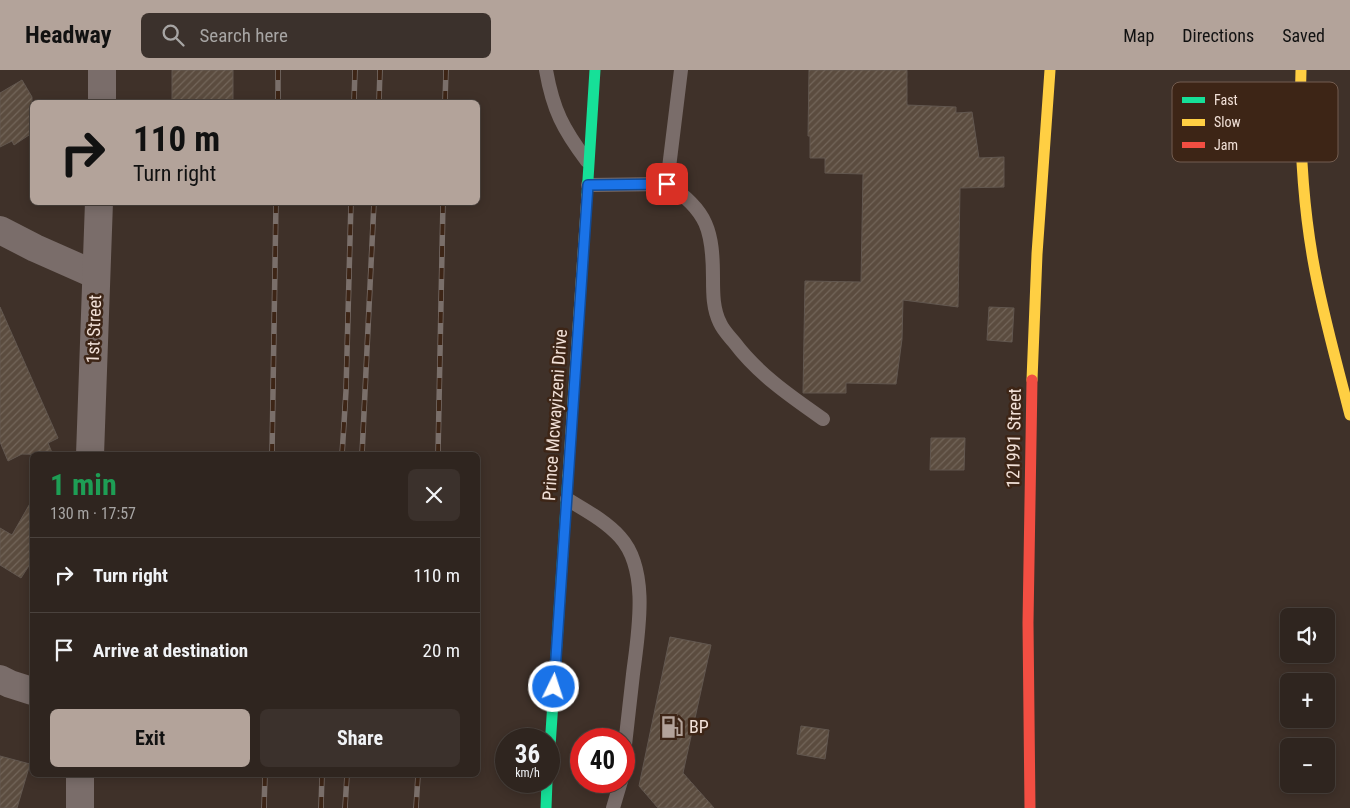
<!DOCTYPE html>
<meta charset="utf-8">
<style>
:root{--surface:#2f251f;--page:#3b312c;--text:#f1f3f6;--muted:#a7a5a4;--line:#4a423d;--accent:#b3a39a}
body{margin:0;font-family:"Roboto Condensed",sans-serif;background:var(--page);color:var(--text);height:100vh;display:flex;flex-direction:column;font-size:19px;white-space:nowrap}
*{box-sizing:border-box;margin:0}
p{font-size:16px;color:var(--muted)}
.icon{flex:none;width:28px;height:28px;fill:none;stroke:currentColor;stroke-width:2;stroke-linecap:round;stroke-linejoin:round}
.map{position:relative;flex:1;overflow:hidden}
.drawer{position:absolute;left:30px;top:382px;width:450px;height:325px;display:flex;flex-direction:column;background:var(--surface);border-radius:8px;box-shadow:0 2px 12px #0003,0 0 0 1px var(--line)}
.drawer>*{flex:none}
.top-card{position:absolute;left:30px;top:30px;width:450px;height:105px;border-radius:8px;box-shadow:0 2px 12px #0003,0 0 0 1px var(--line);background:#b3a39a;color:#111;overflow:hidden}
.tools{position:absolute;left:1280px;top:538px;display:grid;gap:10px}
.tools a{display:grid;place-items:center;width:55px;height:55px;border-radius:8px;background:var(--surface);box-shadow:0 2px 12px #0003,0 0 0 1px var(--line);font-size:25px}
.speed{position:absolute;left:495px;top:658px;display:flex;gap:10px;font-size:25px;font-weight:700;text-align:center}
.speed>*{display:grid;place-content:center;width:65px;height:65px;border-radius:50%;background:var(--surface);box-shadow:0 2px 12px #0003,0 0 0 1px var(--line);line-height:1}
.speed small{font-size:12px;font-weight:400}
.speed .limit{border:8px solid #d22;background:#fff;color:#111}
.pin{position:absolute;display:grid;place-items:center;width:42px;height:42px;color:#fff;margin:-21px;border-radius:10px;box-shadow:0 2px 8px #0006}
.me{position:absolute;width:55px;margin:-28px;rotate:4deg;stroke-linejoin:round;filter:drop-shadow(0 0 4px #0008)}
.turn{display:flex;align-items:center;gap:18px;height:105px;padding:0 20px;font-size:22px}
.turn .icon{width:65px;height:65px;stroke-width:2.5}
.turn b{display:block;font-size:35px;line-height:42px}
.round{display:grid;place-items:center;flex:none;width:52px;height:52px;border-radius:8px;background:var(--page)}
.overview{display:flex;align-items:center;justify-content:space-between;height:85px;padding:0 20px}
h1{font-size:30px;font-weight:700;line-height:38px;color:#1e9e55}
.button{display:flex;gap:10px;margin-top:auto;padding:10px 20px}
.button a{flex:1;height:58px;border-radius:8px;background:var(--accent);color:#111;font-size:20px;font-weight:700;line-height:58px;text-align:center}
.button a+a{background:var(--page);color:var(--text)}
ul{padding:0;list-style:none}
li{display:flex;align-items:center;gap:15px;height:75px;padding:0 20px;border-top:1px solid var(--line)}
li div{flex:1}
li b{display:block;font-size:19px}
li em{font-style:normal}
header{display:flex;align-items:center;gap:30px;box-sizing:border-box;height:70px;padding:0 25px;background:var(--accent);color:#111}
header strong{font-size:24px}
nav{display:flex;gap:28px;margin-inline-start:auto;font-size:18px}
.search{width:350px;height:45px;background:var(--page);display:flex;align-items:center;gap:12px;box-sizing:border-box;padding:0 18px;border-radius:8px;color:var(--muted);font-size:19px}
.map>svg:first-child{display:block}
.building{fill:url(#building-hatch);stroke:#62574f}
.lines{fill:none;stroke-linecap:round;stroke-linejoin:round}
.lane{stroke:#7a6d6a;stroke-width:14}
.street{stroke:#7a6d6a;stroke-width:28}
.fast{stroke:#16e098;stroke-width:11}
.slow{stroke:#ffcf43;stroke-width:11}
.jam{stroke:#f24e42;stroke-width:11}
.rail-casing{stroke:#7a6f6a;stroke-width:5.5}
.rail{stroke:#3d2516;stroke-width:4;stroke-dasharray:11;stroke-linecap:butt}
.route-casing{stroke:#114b97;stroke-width:12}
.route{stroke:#1a73e8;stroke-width:9}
.labels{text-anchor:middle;stroke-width:5;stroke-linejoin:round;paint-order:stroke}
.street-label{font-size:18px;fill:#f1e0d7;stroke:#3d2516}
.poi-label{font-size:18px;fill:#f1e0d7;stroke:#3d2516;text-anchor:start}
.key{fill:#3d2516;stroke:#735d50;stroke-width:1}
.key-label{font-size:14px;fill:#f1e0d7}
</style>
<header>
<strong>Headway</strong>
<div class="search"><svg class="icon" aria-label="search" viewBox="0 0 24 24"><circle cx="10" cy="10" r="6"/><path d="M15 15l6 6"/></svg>Search here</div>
<nav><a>Map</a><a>Directions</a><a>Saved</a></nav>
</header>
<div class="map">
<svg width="1350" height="738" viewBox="0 0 1350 738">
<defs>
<pattern id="building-hatch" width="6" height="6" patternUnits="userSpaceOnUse" patternTransform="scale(1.25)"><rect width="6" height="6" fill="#5b4c3f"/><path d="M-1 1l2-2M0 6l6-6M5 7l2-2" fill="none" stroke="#73665a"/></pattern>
</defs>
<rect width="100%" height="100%" fill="#3f3129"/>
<g class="building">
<rect x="172" y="0" width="61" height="32"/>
<polygon points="809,0 907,0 907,35 956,37 956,43 972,42 979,88 1004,87 1004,117 960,118 958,237 903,230 902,269 896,314 846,313 846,323 803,323 805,211 861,212 863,104 825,103 825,88 810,88 810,66 808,66"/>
<polygon points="22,10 32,27 32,63 14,75 12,71 0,77 0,23"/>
<polygon points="0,237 58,368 48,373 53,385 22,384 8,391 0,372"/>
<polygon points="989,237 1014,238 1012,272 987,270"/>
<polygon points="931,368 965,368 964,400 930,400"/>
<polygon points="32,430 32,491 21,508 0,495 0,458 12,465"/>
<polygon points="670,567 711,575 683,703 714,738 658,738 639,716"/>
<polygon points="801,656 829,660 825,689 797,684"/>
<polygon points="0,686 30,694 17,738 0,738"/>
</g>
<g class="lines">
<g class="lane">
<path d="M546,0C553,40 563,59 587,91"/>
<path d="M667,114C708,140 713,162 713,208C713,224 713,239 720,253C723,260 729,266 734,272C758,304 790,326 823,349"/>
<polyline points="588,115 667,114 681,0"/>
<path d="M567,429C585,440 606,451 620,467C650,500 638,564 633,604C630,631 627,658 624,684"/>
<polyline points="613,738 621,711"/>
</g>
<g class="street">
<polyline points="102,32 102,0"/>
<polyline points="0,160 35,178 96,205"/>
<polyline points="90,385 99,132"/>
<polyline points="0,609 10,614 32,621"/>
<polyline points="80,738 80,705"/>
</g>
<g class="fast">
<polyline points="587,125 595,0"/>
<polyline points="549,692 568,406"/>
<polyline points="546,738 547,711"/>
</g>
<g class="slow">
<path d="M1301,0C1299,64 1302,127 1313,190C1322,242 1337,293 1350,345"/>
<polyline points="1032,310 1037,184 1050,0"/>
<polyline points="568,406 587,125"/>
</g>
<polyline class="jam" points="1030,738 1028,553 1032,310"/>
<defs>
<g id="rail">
<polyline points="278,32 278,0"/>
<polyline points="354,32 355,0"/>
<polyline points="379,32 380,0"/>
<polyline points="445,32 446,0"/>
<polyline points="272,385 276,132"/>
<polyline points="342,385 346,321 351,132"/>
<polyline points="362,385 374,132"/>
<polyline points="438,385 443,132"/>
<polyline points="264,738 265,705"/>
<polyline points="321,738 322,705"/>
<polyline points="345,738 347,705"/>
<polyline points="416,738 418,705"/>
</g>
</defs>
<use href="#rail" class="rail-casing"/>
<use href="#rail" class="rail"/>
</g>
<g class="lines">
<defs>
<polyline id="route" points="554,617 588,115 667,114"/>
</defs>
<use href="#route" class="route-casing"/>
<use href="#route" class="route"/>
</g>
<defs>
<symbol id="fuel-bare" viewBox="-9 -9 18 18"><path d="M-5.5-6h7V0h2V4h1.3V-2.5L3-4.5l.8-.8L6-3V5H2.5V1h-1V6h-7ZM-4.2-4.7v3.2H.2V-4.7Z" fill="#b3a39a" stroke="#3d2516" stroke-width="2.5" paint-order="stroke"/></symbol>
</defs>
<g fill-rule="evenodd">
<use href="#fuel-bare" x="656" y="641" width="32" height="32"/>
</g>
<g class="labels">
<g class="street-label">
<text transform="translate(94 259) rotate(-88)" y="6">1st Street</text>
<text transform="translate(555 345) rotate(-86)" y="6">Prince Mcwayizeni Drive</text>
<text transform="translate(1014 368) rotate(-89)" y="6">121991 Street</text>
</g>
<g class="poi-label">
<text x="689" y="663">BP</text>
</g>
</g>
<rect x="1172" y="12" width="166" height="80" rx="8" class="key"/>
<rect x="1182" y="27" width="23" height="6" fill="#16e098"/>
<rect x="1182" y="49" width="23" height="7" fill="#ffcf43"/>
<rect x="1182" y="72" width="23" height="6" fill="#f24e42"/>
<g class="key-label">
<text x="1214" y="35">Fast</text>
<text x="1214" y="57">Slow</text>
<text x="1214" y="80">Jam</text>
</g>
</svg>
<div class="tools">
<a><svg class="icon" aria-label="sound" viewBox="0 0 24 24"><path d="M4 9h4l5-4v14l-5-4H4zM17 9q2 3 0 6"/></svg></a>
<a>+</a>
<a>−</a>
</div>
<div class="speed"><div>36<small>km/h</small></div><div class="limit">40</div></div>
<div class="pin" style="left:667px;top:114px;background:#d93025"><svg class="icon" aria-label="arrive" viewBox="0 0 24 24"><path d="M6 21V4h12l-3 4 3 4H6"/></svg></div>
<svg class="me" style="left:554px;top:617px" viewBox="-20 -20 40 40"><circle r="17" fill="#1a73e8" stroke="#fff" stroke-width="3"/><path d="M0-11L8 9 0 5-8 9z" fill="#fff"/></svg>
<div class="top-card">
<div class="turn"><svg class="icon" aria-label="right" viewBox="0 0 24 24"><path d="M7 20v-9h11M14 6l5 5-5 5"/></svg><div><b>110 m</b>Turn right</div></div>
</div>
<section class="drawer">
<div class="overview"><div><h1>1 min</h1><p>130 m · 17:57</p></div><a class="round"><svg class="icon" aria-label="close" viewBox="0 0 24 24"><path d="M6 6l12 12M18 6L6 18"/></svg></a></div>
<ul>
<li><svg class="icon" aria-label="right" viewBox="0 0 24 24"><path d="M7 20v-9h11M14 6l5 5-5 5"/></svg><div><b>Turn right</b></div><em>110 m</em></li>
<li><svg class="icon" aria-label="arrive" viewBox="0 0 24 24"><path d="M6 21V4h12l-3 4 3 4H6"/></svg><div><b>Arrive at destination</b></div><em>20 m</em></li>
</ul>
<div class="button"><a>Exit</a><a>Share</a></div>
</section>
</div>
